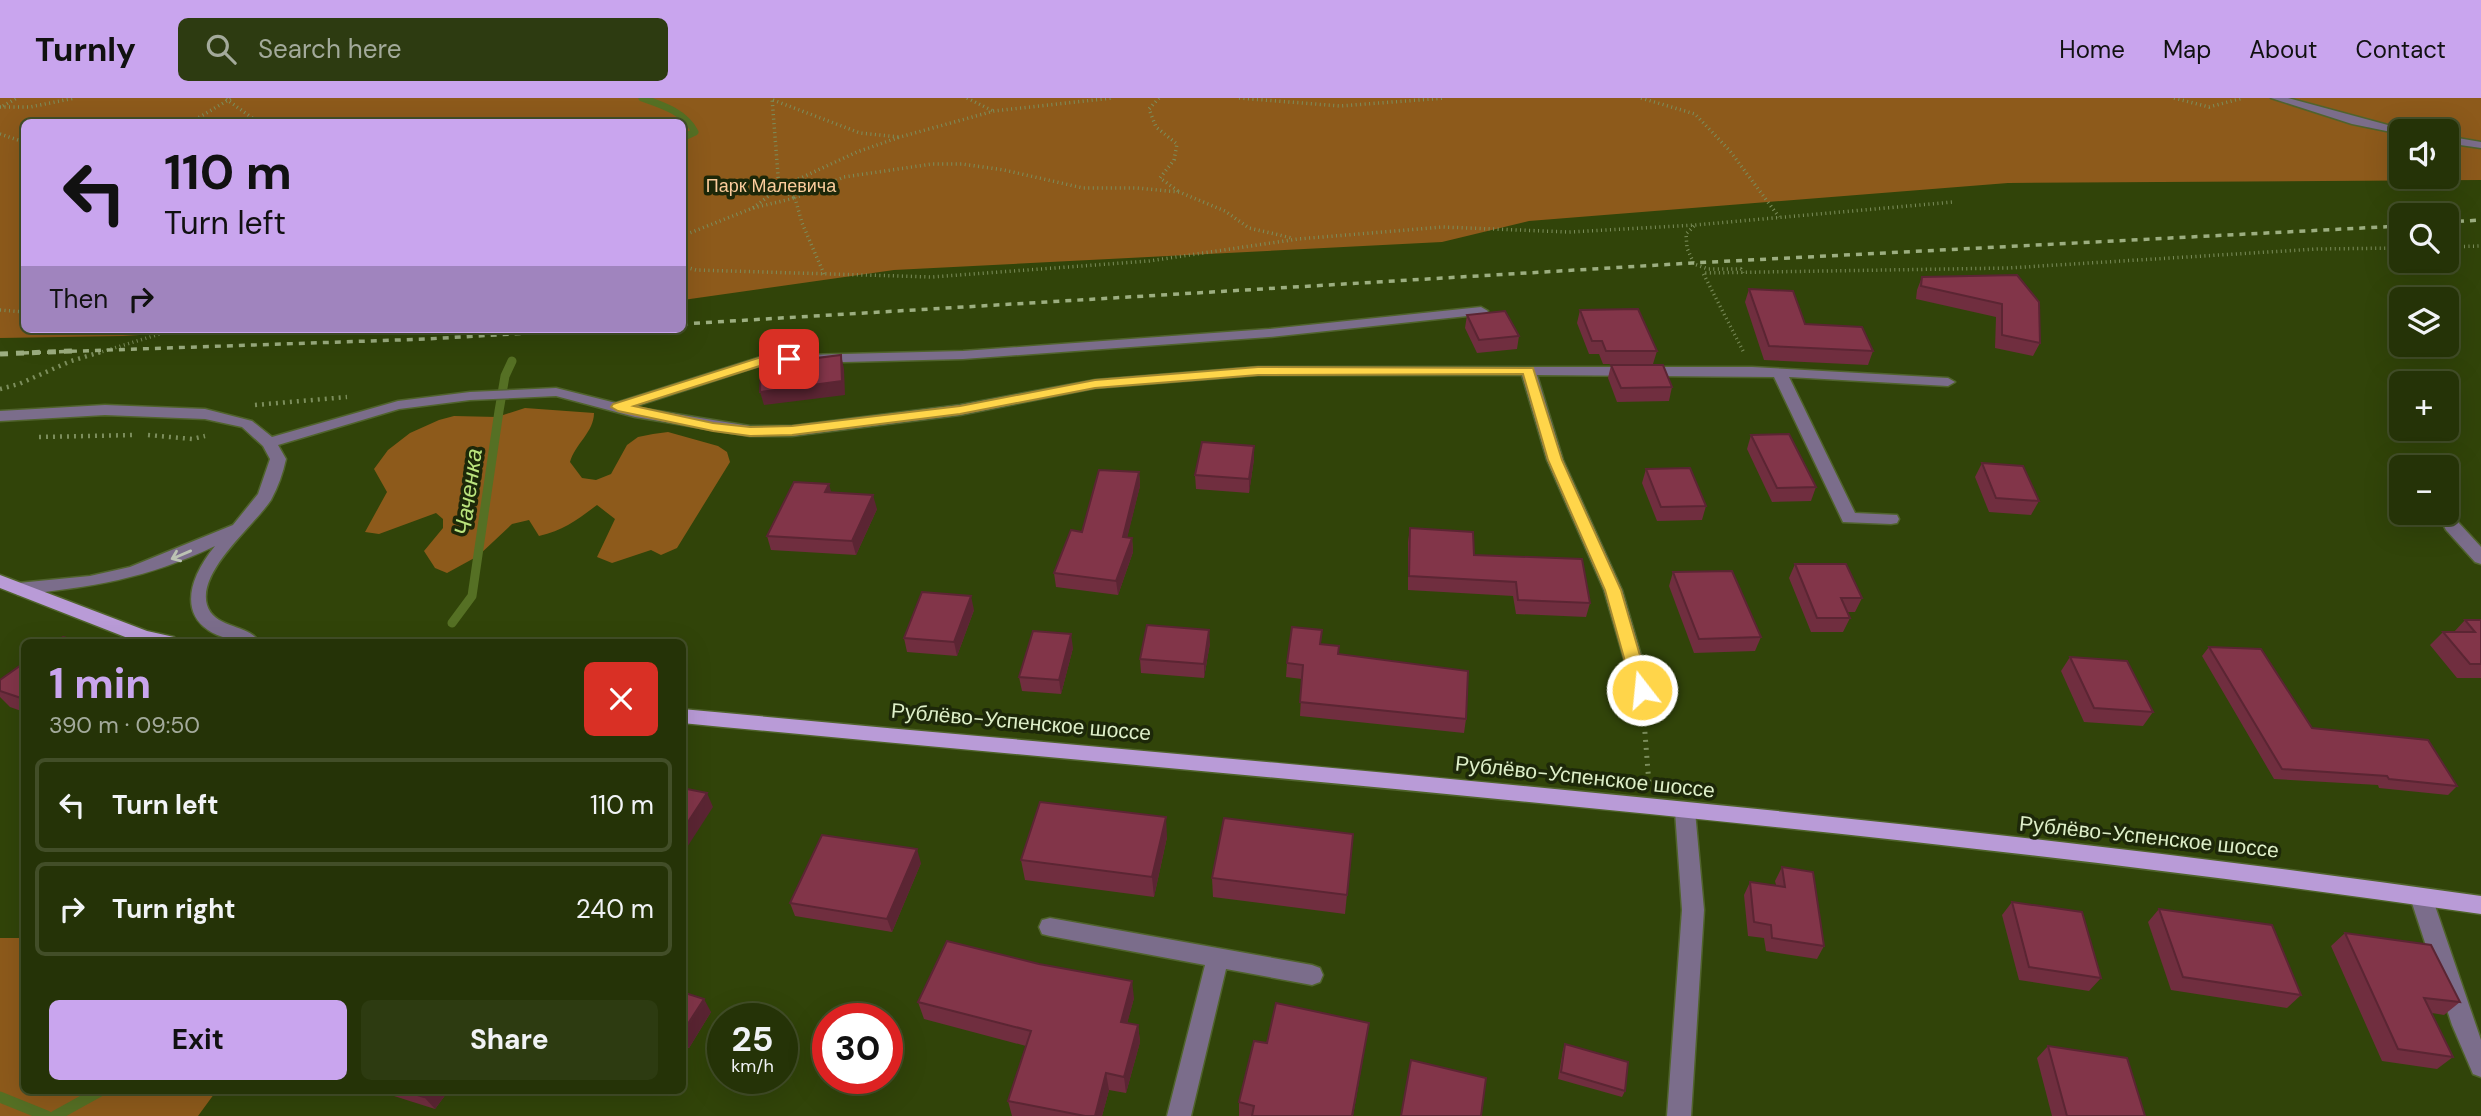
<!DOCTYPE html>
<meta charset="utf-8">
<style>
:root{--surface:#253307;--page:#2d3b11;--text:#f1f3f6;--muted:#a3aa9b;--line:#424e28;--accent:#c9a5ee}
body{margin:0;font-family:"DM Sans",sans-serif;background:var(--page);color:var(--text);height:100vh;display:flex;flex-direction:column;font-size:26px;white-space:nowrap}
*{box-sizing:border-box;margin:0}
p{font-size:23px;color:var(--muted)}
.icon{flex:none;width:38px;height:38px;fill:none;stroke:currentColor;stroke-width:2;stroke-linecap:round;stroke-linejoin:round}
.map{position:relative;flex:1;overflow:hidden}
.drawer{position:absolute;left:21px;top:541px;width:665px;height:455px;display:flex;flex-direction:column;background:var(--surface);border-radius:10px;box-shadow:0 7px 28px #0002,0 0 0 2px var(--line)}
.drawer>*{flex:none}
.top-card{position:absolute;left:21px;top:21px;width:665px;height:214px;border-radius:10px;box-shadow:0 7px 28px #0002,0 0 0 2px var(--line);background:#c9a5ee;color:#111;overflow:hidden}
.tools{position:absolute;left:2389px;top:21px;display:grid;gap:14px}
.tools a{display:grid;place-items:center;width:70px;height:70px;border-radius:10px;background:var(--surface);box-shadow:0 7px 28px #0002,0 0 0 2px var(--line);font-size:35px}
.speed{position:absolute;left:707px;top:905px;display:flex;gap:14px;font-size:35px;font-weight:700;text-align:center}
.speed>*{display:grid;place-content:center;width:91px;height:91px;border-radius:50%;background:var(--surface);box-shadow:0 7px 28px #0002,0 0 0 2px var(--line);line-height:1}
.speed small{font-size:18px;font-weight:400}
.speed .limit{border:10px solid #d22;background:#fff;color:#111}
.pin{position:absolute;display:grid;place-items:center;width:60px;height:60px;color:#fff;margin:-30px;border-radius:14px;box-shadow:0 4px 10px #0006}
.me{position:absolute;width:77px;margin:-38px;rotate:344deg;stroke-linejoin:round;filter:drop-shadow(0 0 5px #0008)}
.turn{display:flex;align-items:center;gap:24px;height:147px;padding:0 28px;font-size:32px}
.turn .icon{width:91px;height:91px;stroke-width:2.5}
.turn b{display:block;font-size:49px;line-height:60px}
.then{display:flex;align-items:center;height:66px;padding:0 28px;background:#0003;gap:14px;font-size:26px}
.round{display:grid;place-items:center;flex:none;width:74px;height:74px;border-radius:10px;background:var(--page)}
.head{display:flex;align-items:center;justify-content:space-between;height:119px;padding:0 28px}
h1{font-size:42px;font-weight:700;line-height:52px;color:var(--accent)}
.action{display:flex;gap:14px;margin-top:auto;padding:14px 28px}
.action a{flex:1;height:80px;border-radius:10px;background:var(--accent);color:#111;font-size:28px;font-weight:700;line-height:80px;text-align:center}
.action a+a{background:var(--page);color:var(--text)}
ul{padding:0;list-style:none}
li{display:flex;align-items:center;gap:21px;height:94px;margin:0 14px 10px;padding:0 14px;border:4px solid var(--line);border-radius:10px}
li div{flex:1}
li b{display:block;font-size:26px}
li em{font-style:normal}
header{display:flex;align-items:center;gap:42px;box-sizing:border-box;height:98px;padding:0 35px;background:var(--accent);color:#111}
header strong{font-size:33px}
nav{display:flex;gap:38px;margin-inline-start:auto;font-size:24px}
.search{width:490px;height:63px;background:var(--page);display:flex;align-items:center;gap:18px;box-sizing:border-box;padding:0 24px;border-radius:10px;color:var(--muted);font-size:26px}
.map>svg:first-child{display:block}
.green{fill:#8d5a1b;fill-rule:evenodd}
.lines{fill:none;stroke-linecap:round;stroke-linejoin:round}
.stream-far2{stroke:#557024;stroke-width:7}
.stream-far1{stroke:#557024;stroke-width:9}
.stream{stroke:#557024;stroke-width:11}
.minor-casing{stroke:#50632c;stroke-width:3}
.major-casing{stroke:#50632c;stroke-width:3}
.path-far2{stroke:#7c8e5c;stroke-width:3.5;stroke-dasharray:1 3.5;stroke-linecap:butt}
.path-far1{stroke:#7c8e5c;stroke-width:4.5;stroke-dasharray:2 5;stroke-linecap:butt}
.path{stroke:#7c8e5c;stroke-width:5;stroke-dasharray:2 6;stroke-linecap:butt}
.minor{fill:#7b6d8b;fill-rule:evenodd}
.major{fill:#b99bd7;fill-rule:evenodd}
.rail-far1{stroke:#9cae80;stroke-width:3.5;stroke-dasharray:6 6;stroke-linecap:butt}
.rail{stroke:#9cae80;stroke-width:5;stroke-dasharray:8 8;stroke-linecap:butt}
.wall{fill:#702e3f}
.shaded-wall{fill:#5b2533}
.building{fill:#823549;stroke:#5b2533;stroke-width:2}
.oneway{stroke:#bbc2b3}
.route{fill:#ffd54a;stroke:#a68a30;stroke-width:2}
.labels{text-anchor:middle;stroke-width:7;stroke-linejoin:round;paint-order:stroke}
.far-park-label{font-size:18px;fill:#fbcc9c;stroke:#1d2809}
.street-label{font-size:21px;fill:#deefc9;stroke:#1d2809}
.water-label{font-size:23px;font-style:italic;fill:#bbe47d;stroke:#1d2809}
</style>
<header>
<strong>Turnly</strong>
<div class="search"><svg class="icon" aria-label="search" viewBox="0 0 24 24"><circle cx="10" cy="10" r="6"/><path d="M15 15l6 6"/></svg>Search here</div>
<nav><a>Home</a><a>Map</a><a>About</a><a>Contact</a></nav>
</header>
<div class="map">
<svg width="2481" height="1018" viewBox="0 0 2481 1018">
<rect width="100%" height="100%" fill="#314409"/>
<g class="green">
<path d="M0,0H2481V82L2008,85L1529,123L1442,144L894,172L683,202L682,24H24V231H242L123,238L0,240ZM2401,33H2446V79H2401Z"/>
<path d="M525,310L594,315C594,334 575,346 570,364L582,380L596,382L611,376L627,347L638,339L653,336L668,334L718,348L727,354L730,364L677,450L661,457L651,452L612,465L597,459L615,421L597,407C577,422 564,432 539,438L529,422L512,426L478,458L447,475L435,470L424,453L443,430V421L436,415L379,436L365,434L387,394L374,371L388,352L410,335L439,322L454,318L497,319Z"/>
<polygon points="0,840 24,840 24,992 217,992 198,1018 0,1018"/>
</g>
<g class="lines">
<path class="stream-far2" d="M642,0C662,7 685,14 695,34L682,40"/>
<polyline class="stream-far1" points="452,525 472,498 499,313 505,278 512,263"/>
<g class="stream">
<polyline points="0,999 47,1018"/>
<polyline points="55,1018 102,992"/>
</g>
<defs>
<g id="minor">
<polygon points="2271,0 2288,0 2410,33 2401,33 2401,36 2352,26"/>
<polygon points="2446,38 2481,44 2481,50 2446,45"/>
<path d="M1481,209L1488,213L1486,216L1269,239L963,261L765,266L633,309L750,328H792L960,307L1095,282L1258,269H1752L1948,280L1955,284L1948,288L1789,279L1855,415L1897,417L1899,421L1897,425L1891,426L1843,424L1774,279L1537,277L1563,362L1622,492L1651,592L1649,597H1635L1633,592L1604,492L1547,362L1522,277H1258L1095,290L960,317L792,338H750L635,319L556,298L470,302L399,311L278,347L286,361C283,375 278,389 271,402C254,428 197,473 207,507C214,531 250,526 259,544C189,544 171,502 215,448C146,481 92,489 18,497L9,491L18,485L90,478L130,469L233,427L258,396L270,361L263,348L242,329L205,321L105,317L0,323V313L105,307L205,311L252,323L272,339L398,303L470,294L556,290L616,305L764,258L963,253L1269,231Z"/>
<polygon points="2452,423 2458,424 2481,449 2481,466 2475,464 2446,432 2444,428 2446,424"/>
<polygon points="1685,705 1692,707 1695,713 1704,812 1691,1018 1667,1018 1682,812 1675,713 1678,707"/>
<polygon points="2421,790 2429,793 2432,799 2481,942 2481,979 2473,976 2452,927 2410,799 2413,793"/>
<polygon points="1050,820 1312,867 1320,870 1323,877 1320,884 1312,887 1226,871 1191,1018 1167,1018 1205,867 1050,838 1042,836 1039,829 1042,822"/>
</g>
<g id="major">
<polygon points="0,477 147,533 174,539 177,544 138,544 0,490"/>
<path d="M682,611C1282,667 1884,713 2481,798V816C1885,729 1282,682 682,625Z"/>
</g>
</defs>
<use href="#minor" class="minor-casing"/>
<use href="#major" class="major-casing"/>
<g class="path-far2">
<polyline points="967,0 993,13"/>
<polyline points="1159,0 1149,11 1156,29 1177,46 1174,62 1160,80 1178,93"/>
<polyline points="1239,0 1340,8 1445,0"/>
<polyline points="1641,0 1695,16 1730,53 1779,119"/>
<polyline points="2174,0 2209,9 2243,0"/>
<polyline points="226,1 258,24"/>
<polyline points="773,2 860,35 899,39"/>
<polyline points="3,8 17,0"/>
<polyline points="0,9 30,9 75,0"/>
<polyline points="191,24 232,0"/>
<polyline points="0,36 24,44"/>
<polyline points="753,110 779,90 857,54 900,39 994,13 1112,0"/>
<polyline points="1694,128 1686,136 1687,150 1694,166 1708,171 1741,171 1743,175"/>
<polyline points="682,138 753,110 795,100 779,90 772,0"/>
<polyline points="2446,149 2481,148"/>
<polyline points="682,168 696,172 932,179 1149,163 1298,141 1443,129 1569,134 1695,127 1953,104"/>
<polyline points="824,176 802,125 795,100 844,79 932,66 962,66 1004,72 1083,90 1137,90 1179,94 1225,113 1249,130 1292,140"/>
<polyline points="0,212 24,214"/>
<polyline points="211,231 242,231"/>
<polyline points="1743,253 1703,175 2008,170 2317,151 2401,150"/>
<polyline points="98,255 176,231"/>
</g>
<g class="path-far1">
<polyline points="0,291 19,286 71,263 104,253"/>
<polyline points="255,307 347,299"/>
<polyline points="148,337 192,341 205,338"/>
<polyline points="39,339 136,337"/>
</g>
<polyline class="path" points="1643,610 1649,686"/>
<use href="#minor" class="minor"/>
<use href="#major" class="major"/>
<g class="rail-far1">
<polyline points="2446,124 2481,122"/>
<polyline points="682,226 1692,165 2401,128"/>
<polyline points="23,255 426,241 598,231"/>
</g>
<polyline class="rail" points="0,256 73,253"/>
</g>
<g class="wall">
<polygon points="2017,177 2040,245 2033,258 1995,250 1996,219 1916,201 1917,192 1922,179"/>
<polygon points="1749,191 1805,226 1873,253 1868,267 1764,262 1745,204"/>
<polygon points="1580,212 1657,253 1653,266 1603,266 1599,256 1589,256 1577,225"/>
<polygon points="1467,217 1519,238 1517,251 1477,255 1465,230"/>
<polygon points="1611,267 1672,289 1669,303 1617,304 1608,280"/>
<polygon points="1751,337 1816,389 1811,403 1772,404 1747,351"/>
<polygon points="1254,348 1254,361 1249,395 1196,391 1195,377"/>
<polygon points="1982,365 2039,403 2031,417 1989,414 1975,379"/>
<polygon points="1646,371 1706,408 1702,422 1657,423 1642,385"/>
<polygon points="1139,374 1140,388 1127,439 1132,440 1133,454 1118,497 1056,489 1054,475 1082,434"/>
<polygon points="831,394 877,411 856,457 771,452 767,438"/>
<polygon points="1410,430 1590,505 1586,519 1516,516 1513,498 1408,492 1408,444"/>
<polygon points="1795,466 1862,500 1855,514 1847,514 1850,520 1843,534 1811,534 1789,480"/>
<polygon points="1673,474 1761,539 1755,553 1694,555 1669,488"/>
<polygon points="974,512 957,558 907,554 904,540"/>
<polygon points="2465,522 2481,522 2481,580 2457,580 2430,547 2443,534 2454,534"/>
<polygon points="1210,545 1204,580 1141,575 1140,561"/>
<polygon points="1321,546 1338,556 1466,621 1464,635 1300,618 1302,581 1286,579 1287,565"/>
<polygon points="2209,549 2312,630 2457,688 2448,697 2379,690 2378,687 2274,681 2202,558"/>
<polygon points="1073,550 1061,596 1022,593 1019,579"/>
<polygon points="2070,559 2153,614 2143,628 2084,624 2061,573"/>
<polygon points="24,565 24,614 10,609 0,599 0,582"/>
<polygon points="1353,736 1345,816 1213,799 1212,780"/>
<polygon points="1167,739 1154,799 1025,782 1021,762"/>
<polygon points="921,765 892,834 795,818 790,805"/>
<polygon points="1782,769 1824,848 1817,861 1766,853 1764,840 1748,838 1744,797 1750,784 1776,787 1775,783"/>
<polygon points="2012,804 2101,880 2089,893 2019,882 2002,817"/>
<polygon points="2159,811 2301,897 2287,910 2171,892 2148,824"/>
<polygon points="2345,835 2460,904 2444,917 2432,915 2453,959 2437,971 2382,963 2331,848"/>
<polygon points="682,894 711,914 689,950 682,948"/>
<polygon points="1134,900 1127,925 1138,927 1140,944 1126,995 1109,992 1102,1018 1012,1018 1008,1003 1026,948 924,921 918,904"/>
<polygon points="1369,925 1353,1018 1239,1018 1239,1004 1267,945"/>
<polygon points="1565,946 1625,993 1622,999 1558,981 1563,952"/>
<polygon points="2048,948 2145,1018 2052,1018 2037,960"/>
<polygon points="375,992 449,992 435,1011"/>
</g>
<g class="shaded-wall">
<polygon points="841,257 844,271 845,297 764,307 760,294"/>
<polygon points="1254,348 1254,361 1249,395 1249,381"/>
<polygon points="1139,374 1140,388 1124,453 1123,439"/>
<polygon points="829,386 833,400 825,394"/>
<polygon points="873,397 877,411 856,457 852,443"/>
<polygon points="1132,440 1133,454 1118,497 1116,483"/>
<polygon points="971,498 974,512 957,558 954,544"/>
<polygon points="1209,532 1210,545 1204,580 1204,566"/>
<polygon points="1071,536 1073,550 1061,596 1059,582"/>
<polygon points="707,695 713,709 682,757 682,733"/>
<polygon points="1166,719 1167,739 1154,799 1152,779"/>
<polygon points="917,751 921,765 892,834 887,821"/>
<polygon points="1132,883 1134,900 1123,941 1121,924"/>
<polygon points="704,901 711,914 689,950 682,940 682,935"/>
<polygon points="1369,925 1353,1018 1352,1018"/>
<polygon points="1138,927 1140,944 1126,995 1124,979"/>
<polygon points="1106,975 1109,992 1102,1018 1095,1018"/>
<polygon points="429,992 449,992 435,1011 424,999"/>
</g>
<g class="building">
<polygon points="2017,177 2039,204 2040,245 2002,237 2002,206 1921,188 1922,179"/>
<polygon points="1749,191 1793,193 1805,226 1862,229 1873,253 1769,248"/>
<polygon points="1638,211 1657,253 1606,253 1602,243 1592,243 1580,212"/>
<polygon points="1505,213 1519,238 1479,242 1467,217"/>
<polygon points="841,257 842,283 760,294 761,267"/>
<polygon points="1611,267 1663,267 1672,289 1621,290"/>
<polygon points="1789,336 1816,389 1777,390 1751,337"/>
<polygon points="1202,344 1254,348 1249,381 1195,377"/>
<polygon points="1982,365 2023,368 2039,403 1996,400"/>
<polygon points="1690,370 1706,408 1661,409 1646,371"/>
<polygon points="1099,372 1139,374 1123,439 1132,440 1116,483 1054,475 1071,432 1082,434"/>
<polygon points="794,384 829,386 825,394 873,397 852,443 767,438"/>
<polygon points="1410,430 1473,434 1474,457 1582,461 1590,505 1518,502 1516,484 1409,478"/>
<polygon points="1795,466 1846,466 1862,500 1841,500 1850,520 1817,520"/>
<polygon points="1732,473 1761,539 1699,541 1673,474"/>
<polygon points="922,494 971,498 954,544 904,540"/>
<polygon points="2465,522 2481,522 2481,566 2470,566 2443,534 2475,534"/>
<polygon points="1147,527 1209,532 1204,566 1140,561"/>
<polygon points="1292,529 1322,532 1320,546 1339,548 1338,556 1468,573 1466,621 1300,604 1303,567 1287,565"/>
<polygon points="1033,533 1071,536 1059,582 1019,579"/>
<polygon points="63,539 81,544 55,544"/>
<polygon points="2209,549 2261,551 2312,630 2428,642 2457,688 2389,681 2387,678 2282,671"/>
<polygon points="2070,559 2127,563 2153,614 2094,610"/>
<polygon points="24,565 24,601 0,593 0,582"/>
<polygon points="682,690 707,695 682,733"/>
<polygon points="1040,704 1166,719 1152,779 1021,762"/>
<polygon points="1224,720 1353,736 1347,797 1212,780"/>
<polygon points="822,737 917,751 887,821 790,805"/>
<polygon points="1782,769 1813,774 1824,848 1772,840 1771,827 1754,824 1750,784 1785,789"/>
<polygon points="2012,804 2082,814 2101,880 2029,869"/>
<polygon points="2159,811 2272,827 2301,897 2183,879"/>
<polygon points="2345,835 2431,847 2460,904 2424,900 2453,959 2398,951"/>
<polygon points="947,843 1039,866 1132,883 1121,924 1138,927 1124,979 1106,975 1095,1018 1085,1018 1008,1003 1031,933 918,904"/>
<polygon points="682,894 704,901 682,935"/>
<polygon points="1276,905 1369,925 1352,1018 1252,1018 1254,1008 1239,1004 1254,943 1267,945"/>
<polygon points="1565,946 1628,964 1625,993 1561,974"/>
<polygon points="2048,948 2127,960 2145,1018 2067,1018"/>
<polygon points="1411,962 1486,980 1481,1018 1401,1018"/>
<polygon points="401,992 429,992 424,999"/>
</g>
<defs><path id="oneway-shaft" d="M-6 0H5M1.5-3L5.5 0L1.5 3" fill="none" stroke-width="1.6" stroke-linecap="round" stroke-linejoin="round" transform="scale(1.75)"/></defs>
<use class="oneway" href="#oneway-shaft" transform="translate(181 457) rotate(157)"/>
<polygon class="route" points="765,258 789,258 796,261 789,265 766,266 634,308 713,325 750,329 792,328 960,308 1095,282 1258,269 1533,270 1562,362 1621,492 1650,592 1648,597 1636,597 1633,592 1605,492 1548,362 1523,276 1258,277 1095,290 960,316 792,337 750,338 713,333 618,313 611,309 613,306"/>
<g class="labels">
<g class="far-park-label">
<text x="771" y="94">Парк Малевича</text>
</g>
<g class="street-label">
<text transform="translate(1021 624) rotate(5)" y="7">Рублёво-Успенское шоссе</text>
<text transform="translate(1585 679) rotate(6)" y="7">Рублёво-Успенское шоссе</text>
<text transform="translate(2149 739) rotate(6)" y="7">Рублёво-Успенское шоссе</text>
</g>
<g class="water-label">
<text transform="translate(468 394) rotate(-82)" y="8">Чаченка</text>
</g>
</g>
</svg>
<div class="tools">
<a><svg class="icon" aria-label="sound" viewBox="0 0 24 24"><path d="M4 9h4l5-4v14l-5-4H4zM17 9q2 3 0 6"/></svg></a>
<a><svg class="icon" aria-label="search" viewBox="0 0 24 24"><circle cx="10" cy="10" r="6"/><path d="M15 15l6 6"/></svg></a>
<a><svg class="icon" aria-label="layers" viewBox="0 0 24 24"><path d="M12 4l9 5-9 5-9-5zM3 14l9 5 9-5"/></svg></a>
<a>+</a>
<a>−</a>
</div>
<div class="speed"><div>25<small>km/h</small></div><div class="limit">30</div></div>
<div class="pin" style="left:789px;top:261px;background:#d93025"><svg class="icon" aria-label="arrive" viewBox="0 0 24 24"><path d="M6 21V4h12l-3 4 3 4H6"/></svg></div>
<svg class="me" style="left:1642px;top:592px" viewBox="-20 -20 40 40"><circle r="17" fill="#ffd54a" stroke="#fff" stroke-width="3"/><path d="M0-11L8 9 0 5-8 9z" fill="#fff"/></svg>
<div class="top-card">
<div class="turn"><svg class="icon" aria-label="left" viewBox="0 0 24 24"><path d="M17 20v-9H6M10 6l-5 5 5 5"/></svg><div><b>110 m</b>Turn left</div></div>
<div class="then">Then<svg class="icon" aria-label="right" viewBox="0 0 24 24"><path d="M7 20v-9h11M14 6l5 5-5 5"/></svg></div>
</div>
<section class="drawer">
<div class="head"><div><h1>1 min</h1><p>390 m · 09:50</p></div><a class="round" style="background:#d93025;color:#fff"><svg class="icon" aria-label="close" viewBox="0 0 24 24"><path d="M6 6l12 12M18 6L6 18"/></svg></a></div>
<ul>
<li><svg class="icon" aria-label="left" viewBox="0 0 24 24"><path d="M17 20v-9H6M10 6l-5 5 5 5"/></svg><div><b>Turn left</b></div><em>110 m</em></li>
<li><svg class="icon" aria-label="right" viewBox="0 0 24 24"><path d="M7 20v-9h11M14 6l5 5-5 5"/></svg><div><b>Turn right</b></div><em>240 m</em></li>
</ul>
<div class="action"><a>Exit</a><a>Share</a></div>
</section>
</div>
